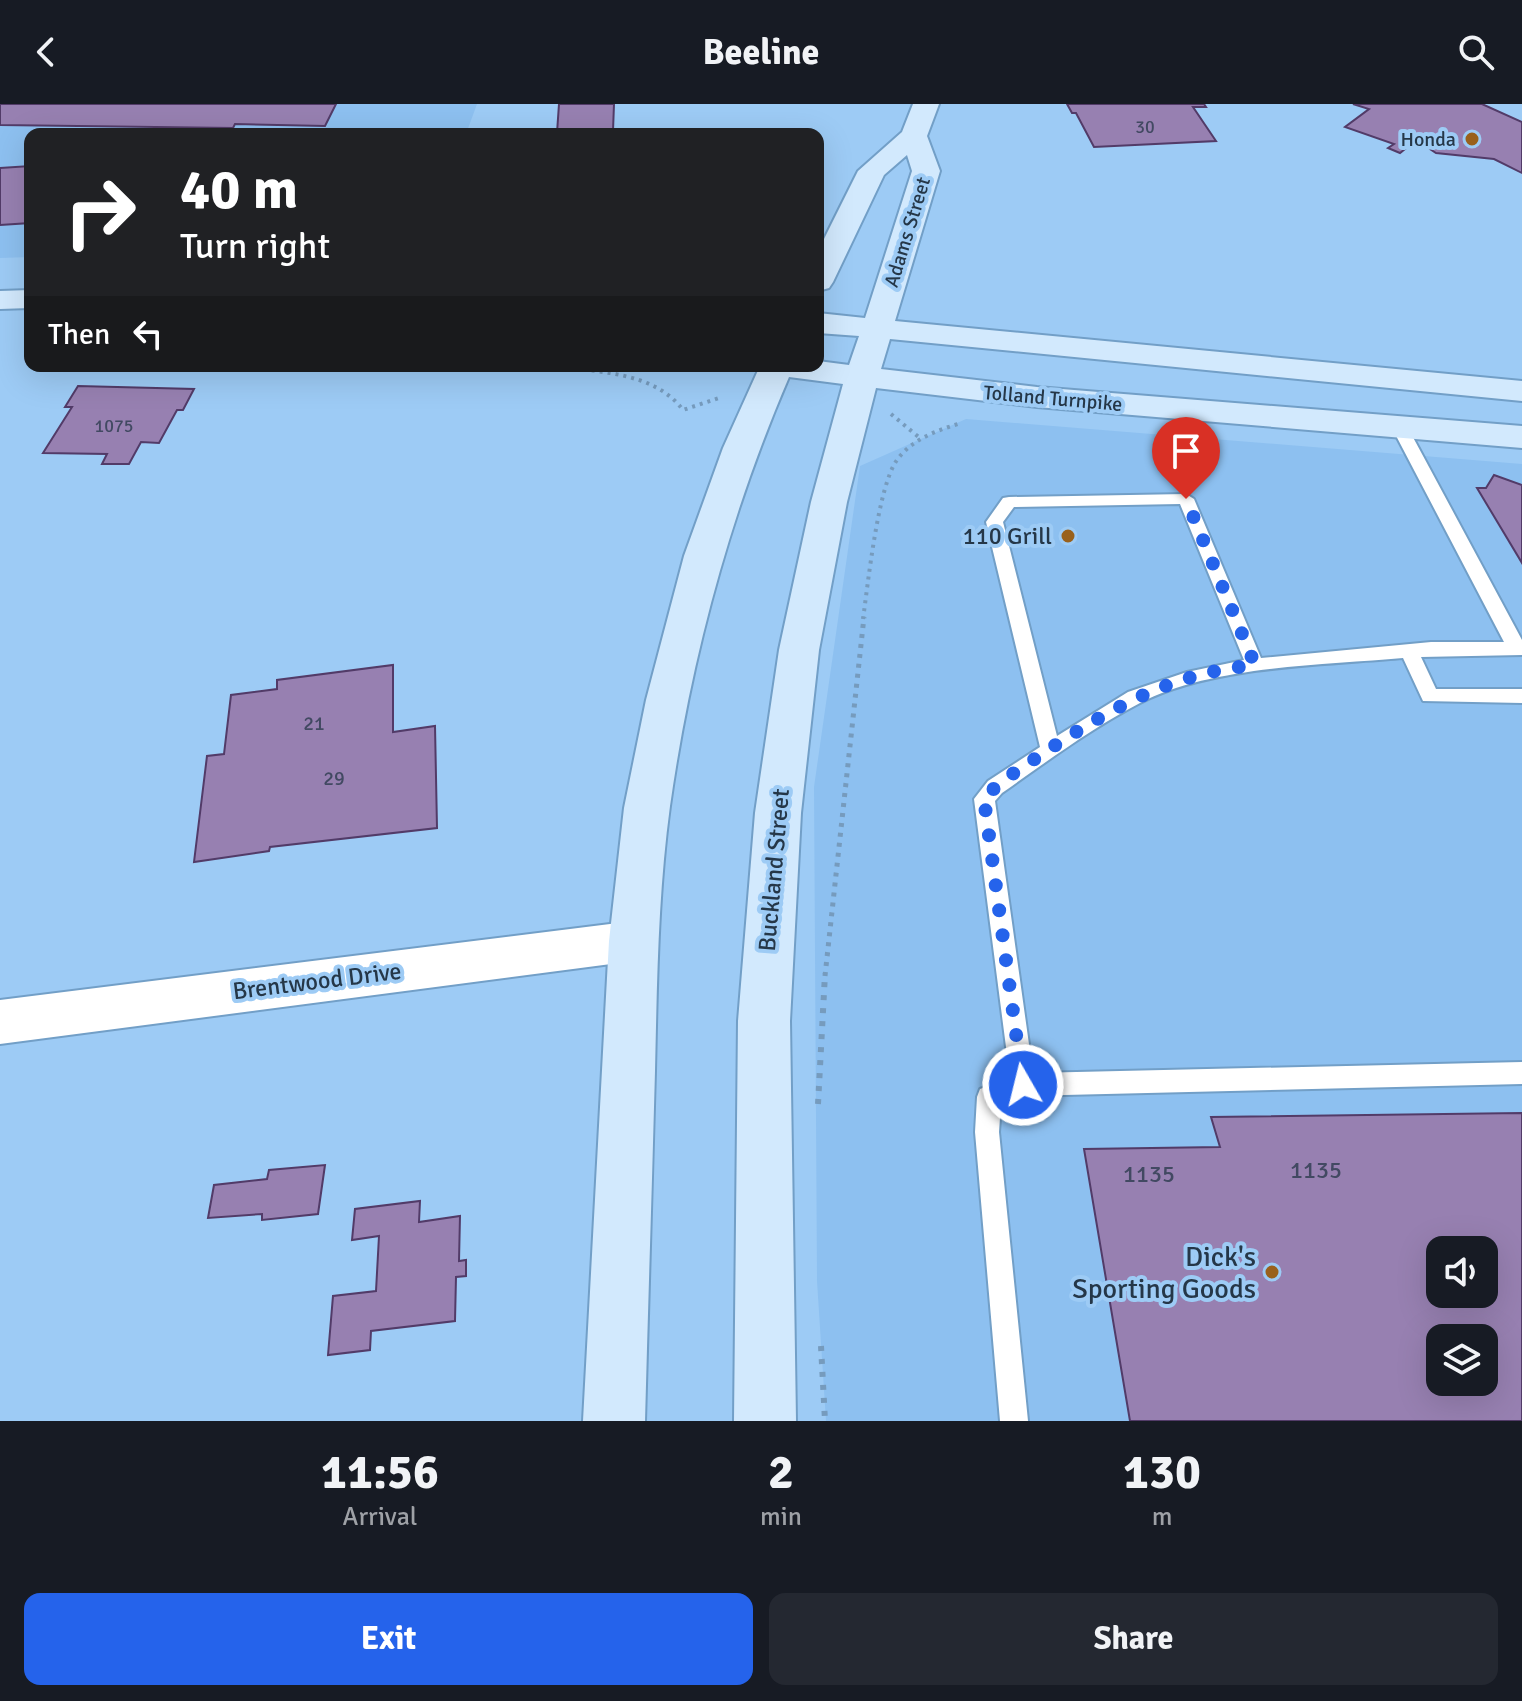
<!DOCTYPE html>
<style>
:root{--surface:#171b24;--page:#242831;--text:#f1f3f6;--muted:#9ea1a6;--accent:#2563eb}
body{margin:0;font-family:Signika,sans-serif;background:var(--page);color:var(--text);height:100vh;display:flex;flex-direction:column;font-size:30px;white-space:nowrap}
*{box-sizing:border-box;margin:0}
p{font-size:26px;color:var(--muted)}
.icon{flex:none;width:44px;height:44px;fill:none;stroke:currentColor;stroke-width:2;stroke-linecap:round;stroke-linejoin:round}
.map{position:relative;height:1317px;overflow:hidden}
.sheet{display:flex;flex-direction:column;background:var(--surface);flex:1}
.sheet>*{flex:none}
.top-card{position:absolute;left:24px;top:24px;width:800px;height:244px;border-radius:16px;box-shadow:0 8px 32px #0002;background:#202124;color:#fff;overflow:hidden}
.controls{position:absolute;left:1426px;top:1132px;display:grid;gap:16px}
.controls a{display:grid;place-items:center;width:72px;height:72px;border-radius:16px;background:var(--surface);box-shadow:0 8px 32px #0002;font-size:40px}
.pin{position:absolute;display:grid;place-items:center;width:68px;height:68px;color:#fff;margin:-82px -34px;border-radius:50% 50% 50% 0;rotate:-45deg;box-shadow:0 0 8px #0007}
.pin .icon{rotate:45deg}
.me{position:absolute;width:88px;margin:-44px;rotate:352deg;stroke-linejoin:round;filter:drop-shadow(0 0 6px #0008)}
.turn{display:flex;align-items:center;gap:28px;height:168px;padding:0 24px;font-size:36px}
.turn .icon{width:104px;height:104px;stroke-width:2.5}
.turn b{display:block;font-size:56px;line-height:68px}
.then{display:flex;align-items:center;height:76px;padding:0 24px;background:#0003;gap:16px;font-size:30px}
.eta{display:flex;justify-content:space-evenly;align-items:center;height:136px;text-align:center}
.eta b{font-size:48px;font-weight:700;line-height:56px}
.button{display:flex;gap:16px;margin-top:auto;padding:16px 24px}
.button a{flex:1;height:92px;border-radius:16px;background:var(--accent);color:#fff;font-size:32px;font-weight:700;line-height:92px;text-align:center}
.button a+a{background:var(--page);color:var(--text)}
header{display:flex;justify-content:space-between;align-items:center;height:104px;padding:0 24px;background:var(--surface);font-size:36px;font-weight:700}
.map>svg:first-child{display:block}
.built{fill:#8dc0f0;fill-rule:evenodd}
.building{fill:#9780b1;stroke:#523b68;stroke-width:2;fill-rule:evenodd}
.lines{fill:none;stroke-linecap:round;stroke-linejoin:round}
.service-casing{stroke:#729fc7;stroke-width:4}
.minor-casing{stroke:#729fc7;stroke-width:4}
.secondary-casing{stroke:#729fc7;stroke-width:4}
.path-far2{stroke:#769bbd;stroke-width:4;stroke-dasharray:3 5;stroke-linecap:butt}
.path-far1{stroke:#769bbd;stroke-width:5;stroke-dasharray:4 6;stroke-linecap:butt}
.path{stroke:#769bbd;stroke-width:6;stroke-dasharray:5 8;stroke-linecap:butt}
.service{fill:#fff;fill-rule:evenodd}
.minor{fill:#fff;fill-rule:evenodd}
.secondary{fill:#d2e9fd;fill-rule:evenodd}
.route{stroke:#2563eb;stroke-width:14;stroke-dasharray:0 25.2}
.poi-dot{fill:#99611c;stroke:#9dcbf5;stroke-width:3}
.labels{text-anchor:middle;stroke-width:8;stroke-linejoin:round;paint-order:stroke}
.far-number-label{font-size:18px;fill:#424962}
.far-poi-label{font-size:20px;fill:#253748;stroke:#9dcbf5;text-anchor:end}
.far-street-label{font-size:20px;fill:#253748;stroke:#9dcbf5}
.number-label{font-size:20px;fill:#424962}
.poi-label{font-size:24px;fill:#253748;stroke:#9dcbf5;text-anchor:end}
.street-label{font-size:24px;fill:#253748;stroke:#9dcbf5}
.near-number-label{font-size:24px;fill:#424962}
.near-poi-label{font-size:28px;fill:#253748;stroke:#9dcbf5;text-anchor:end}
</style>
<header><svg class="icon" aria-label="back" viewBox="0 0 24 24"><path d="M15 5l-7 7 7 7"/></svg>Beeline<svg class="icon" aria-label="search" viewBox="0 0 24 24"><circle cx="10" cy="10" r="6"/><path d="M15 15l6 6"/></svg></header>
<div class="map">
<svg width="1522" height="1317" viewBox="0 0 1522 1317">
<rect width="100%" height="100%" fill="#9dcbf5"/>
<g class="built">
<polygon points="0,0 477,0 466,30 30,30 30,153 0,154"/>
<path d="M966,315L1522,360V1317H826L817,1177L814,683L860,362ZM1440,1146H1484V1190H1440ZM1440,1234H1484V1278H1440Z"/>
</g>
<g class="building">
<polygon points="0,0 336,0 325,22 235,20 233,24 0,21"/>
<polygon points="559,0 614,0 613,27 557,29"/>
<polygon points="1067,0 1204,0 1206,3 1193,3 1216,37 1094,43 1076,9 1072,9"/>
<polygon points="1353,0 1482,0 1522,18 1522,69 1494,55 1436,49 1427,43 1421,32 1400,49 1388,44 1394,40 1345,23 1369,5"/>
<polygon points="30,62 30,119 0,121 0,64"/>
<polygon points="78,282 194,285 183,306 177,306 159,339 141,338 129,360 102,360 107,350 43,349 72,303 65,303"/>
<polygon points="1494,371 1522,381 1522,459 1477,384 1486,384"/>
<polygon points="393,561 393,628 435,622 437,724 270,743 269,747 194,758 207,652 224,650 231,591 277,585 277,576"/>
<path d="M1522,1009V1317H1130L1084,1045L1220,1043L1211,1013ZM1440,1146H1484V1190H1440ZM1440,1234H1484V1278H1440Z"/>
<polygon points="325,1061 318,1110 262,1116 262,1110 208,1114 214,1081 267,1075 269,1066"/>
<polygon points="420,1097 419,1118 460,1112 459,1157 466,1156 466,1172 456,1173 455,1217 371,1227 370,1246 328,1251 333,1192 376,1187 379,1132 352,1136 355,1105"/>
</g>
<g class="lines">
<defs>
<path id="service" d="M1400,319L1408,324L1522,536V551L1421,553L1436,585H1522V599L1423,597L1403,554C1324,561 1210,562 1140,599C1092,624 1046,658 1002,689L995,697L1033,969L1522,958V980L1023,992L1001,1000L999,1028L1028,1317H1000L975,1028L977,993L980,985L1010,974L974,695L988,677L1040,643L986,418L1003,394L1009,393L1186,390L1194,395L1261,554L1431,538H1504L1392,324ZM1180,400L1244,556L1187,568L1128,588L1057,632L1003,418L1014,403Z"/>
<polygon id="minor" points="634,817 651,823 657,837 651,851 634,857 0,940 0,896"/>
<g id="secondary">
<path d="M913,0H939L927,32L940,67L895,217L1522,277V297L890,235L881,265L1037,283L1522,322V344L1037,303L876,284L847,398L819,546L801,709L790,917L796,1317H734L738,917L755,709L779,546L811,398L843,280L789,273C730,410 691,554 670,702C658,790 657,879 655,967C652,1084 648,1200 645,1317H583L609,837L624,704L646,596L684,452L723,344L760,262H818V257L849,261L859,232L818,229V209L865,214L912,67L907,51L884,71L833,178L829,184L818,187V147L858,67L902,28Z"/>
<polygon points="30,186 30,204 0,205 0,187"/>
</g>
</defs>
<use href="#service" class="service-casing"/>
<use href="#minor" class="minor-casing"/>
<use href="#secondary" class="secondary-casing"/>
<g class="path-far2">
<path d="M552,262C596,268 654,267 683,306L719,294"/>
<polyline points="891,310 921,335"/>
<path d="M863,515C868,480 878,382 897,356C912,335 938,326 961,319"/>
</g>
<polyline class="path-far1" points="825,872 864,513"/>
<g class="path">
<polyline points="818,1000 825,870"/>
<polyline points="821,1242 825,1317"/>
</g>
<use href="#service" class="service"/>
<use href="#minor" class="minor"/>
<use href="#secondary" class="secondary"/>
</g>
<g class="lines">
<path class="route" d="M1023,981L984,695C1000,676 1022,664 1042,650C1110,605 1171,569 1255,561L1186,395"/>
</g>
<g class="poi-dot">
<circle cx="1472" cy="35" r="8"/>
<circle cx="1068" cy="432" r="8"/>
<circle cx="1272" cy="1168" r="8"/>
</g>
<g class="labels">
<g class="far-number-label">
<text x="1145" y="29">30</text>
<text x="114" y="328">1075</text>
</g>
<g class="far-poi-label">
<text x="1456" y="42">Honda</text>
</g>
<g class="far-street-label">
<text transform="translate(907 128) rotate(-73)" y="7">Adams Street</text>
<text transform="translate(1053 294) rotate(5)" y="7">Tolland Turnpike</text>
</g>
<g class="number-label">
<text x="314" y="626">21</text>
<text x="334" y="681">29</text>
</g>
<g class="poi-label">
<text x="1052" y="440">110 Grill</text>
</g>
<g class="street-label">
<text transform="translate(774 766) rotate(-85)" y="8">Buckland Street</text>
<text transform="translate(317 877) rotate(-7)" y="8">Brentwood Drive</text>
</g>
<g class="near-number-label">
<text x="1316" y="1074">1135</text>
<text x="1149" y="1078">1135</text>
</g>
<g class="near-poi-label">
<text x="1256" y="1162">Dick's<tspan x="1256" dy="32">Sporting Goods</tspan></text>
</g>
</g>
</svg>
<div class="controls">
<a><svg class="icon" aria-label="sound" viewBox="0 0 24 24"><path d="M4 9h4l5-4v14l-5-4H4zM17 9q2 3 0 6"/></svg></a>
<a><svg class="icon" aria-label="layers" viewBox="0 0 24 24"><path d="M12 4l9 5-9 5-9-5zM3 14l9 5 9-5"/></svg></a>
</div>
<div class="pin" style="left:1186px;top:395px;background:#d93025"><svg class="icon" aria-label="arrive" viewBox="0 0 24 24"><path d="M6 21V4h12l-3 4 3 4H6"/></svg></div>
<svg class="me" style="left:1023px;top:981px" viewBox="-20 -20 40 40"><circle r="17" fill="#2563eb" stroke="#fff" stroke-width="3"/><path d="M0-11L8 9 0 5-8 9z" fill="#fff"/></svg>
<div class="top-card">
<div class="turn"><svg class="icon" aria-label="right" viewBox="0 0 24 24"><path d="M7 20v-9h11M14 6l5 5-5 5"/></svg><div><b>40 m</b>Turn right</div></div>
<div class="then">Then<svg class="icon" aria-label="left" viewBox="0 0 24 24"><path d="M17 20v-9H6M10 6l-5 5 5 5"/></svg></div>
</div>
</div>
<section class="sheet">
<div class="eta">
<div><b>11:56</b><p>Arrival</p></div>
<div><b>2</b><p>min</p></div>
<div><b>130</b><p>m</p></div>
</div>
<div class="button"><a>Exit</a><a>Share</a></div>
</section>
